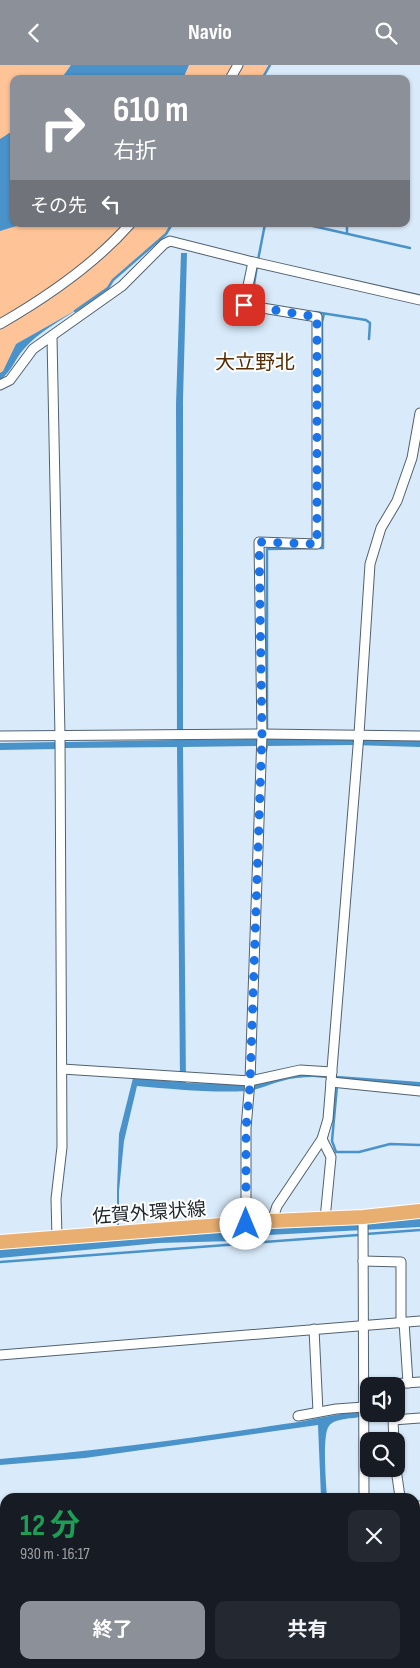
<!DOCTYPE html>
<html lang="ja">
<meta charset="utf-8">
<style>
:root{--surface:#171b24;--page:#242831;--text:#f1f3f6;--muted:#9ea1a6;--accent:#8c9099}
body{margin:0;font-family:"Sofia Sans Condensed","Noto Sans JP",sans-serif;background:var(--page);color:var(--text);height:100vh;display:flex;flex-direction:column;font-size:19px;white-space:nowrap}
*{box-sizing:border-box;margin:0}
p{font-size:16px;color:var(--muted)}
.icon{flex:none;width:28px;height:28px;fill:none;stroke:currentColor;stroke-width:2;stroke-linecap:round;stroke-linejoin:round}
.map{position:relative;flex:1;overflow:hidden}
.panel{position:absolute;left:0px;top:1428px;width:420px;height:176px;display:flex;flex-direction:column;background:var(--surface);border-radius:15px 15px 0 0;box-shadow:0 1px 4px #0004}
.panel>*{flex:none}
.hud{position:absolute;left:10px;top:10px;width:400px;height:152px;border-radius:10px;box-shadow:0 1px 4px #0004;background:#8c9099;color:#fff;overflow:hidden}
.buttons{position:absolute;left:360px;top:1312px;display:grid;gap:10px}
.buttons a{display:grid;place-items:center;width:45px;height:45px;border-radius:10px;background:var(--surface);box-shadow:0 1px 4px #0004;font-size:25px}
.pin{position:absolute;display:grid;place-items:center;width:42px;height:42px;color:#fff;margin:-21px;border-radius:10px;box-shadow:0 2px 8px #0006}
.me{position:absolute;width:55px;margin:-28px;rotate:0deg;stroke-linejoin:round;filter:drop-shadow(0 0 4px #0008)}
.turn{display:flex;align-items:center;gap:18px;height:105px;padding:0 20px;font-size:22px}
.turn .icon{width:65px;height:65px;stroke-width:2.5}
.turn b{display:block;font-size:35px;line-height:42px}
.then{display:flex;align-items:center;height:48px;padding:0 20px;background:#0003;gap:10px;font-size:19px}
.round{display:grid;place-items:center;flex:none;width:52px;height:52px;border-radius:10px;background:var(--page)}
.head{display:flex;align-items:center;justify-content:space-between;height:85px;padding:0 20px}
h1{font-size:30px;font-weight:700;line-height:38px;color:#1e9e55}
.button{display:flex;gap:10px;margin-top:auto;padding:10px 20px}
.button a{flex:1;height:58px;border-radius:10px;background:var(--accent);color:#fff;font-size:20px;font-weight:700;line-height:58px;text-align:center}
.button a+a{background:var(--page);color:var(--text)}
header{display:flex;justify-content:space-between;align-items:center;height:65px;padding:0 20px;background:var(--accent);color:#fff;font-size:22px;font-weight:700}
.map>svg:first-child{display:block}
.green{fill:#fec497}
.water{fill:#4a92ca}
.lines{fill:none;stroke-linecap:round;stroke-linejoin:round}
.stream{stroke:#4a92ca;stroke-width:2.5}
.minor-casing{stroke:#51616f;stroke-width:11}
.primary-casing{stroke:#fff;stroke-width:16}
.minor{stroke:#fff;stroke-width:9}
.primary{stroke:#e9af71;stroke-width:14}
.route{stroke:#1a73e8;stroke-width:9;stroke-dasharray:0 16.2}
.labels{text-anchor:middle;stroke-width:4;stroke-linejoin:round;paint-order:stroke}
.street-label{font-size:19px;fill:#1e252b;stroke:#fff}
.neighbourhood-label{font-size:20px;fill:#562c02;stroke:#fff}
</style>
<header><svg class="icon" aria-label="back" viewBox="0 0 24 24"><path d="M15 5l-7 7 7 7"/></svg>Navio<svg class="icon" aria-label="search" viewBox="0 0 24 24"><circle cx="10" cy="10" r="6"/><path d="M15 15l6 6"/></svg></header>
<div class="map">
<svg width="420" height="1603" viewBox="0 0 420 1603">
<rect width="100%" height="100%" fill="#d9ebfb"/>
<g class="green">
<polygon points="0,0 144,0 135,14 14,14 14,98 0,103"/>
<polygon points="189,0 270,0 262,14 183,14"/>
<polygon points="0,158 14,159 172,159 166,169 113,215 108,223 78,244 16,279 3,306 0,308"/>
</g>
<g class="water">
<polygon points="71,0 189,0 183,14 61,14"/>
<polygon points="14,65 14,159 23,159 0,166 0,74"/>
<path d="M181,188H187L183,334V675L257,674V681L183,682L186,1018L246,1019L298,1009H313L420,1017V1021L313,1012C302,1012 292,1013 282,1016C269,1019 259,1025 246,1026C210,1028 173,1024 137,1021L124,1076L119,1126V1162L117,1163V1125L119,1069L133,1013L180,1017L177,682L65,683V677L177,675L176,339Z"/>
<path d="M78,244C60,256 37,268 24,284C14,295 13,305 0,315V308L3,306L16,279Z"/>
<polygon points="269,672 269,674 352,673 420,676 420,682 352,680 268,681 267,687 266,687 264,674"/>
<polygon points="58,677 58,684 0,685 0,678"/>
<polygon points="420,1152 420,1162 247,1171 233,1176 159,1178 0,1193 0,1184 261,1163 369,1159 377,1156"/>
<path d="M359,1346V1352C351,1354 335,1353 329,1361C322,1369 326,1419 327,1432H321L318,1360L85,1393L0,1400V1394C95,1386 190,1374 284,1359C309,1356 334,1349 359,1346Z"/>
</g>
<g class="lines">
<g class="stream">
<polyline points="262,14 270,0"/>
<polyline points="304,159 410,183"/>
<polyline points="347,168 347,159"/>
<polyline points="258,195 265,159"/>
<polyline points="252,238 251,238 257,201"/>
<polyline points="75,246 108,223 113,215 166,169 172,159"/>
<polyline points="315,247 366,255 370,258 369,274"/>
<polyline points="267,667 267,484 323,483 322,257 324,249"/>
<polyline points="337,1021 332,1076 336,1087 359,1087 390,1079 420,1080"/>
<polyline points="366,1169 420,1165"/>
<polyline points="0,1197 358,1170"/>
</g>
<defs>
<g id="minor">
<polyline points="230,14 238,0"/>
<path d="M0,259C47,232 94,200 130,159"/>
<polyline points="52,272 60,671 62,1082 56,1134 57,1172"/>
<polyline points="0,320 10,315 33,284 122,221 164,179 170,176 253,197 420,235"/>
<polyline points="0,671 262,669 420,671"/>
<polyline points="62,1004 250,1016 300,1005 332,1007"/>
<polyline points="331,1017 420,1026"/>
<polyline points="322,1074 331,1092 325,1154"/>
<polyline points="363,1152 364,1432"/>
<polyline points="272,1156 277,1141 322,1074 328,1054 359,669 370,499 381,463 397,436 412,393 420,348"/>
<polyline points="246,1159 246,1063 250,1016 262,669 259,477 317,479 317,252 244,240 253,197"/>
<polyline points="363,1196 401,1197 401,1258"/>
<polyline points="404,1257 408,1318"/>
<polyline points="314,1264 318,1347"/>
<polyline points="0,1290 420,1256"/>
<polyline points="364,1321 420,1317"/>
<polyline points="298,1351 336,1344 364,1342"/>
<polyline points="394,1376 393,1355 420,1353"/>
<polyline points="396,1404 400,1432"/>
<polyline points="415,1441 420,1441"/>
<polyline points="415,1482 420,1481"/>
<polyline points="0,1529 5,1528"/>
<polyline points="355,1603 358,1599"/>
</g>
<polyline id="primary" points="0,1177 272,1156 363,1152 420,1146"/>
</defs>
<use href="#minor" class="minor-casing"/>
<use href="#primary" class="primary-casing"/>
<use href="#minor" class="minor"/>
<use href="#primary" class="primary"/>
</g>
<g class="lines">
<polyline class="route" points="244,240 317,252 317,479 259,477 262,669 250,1020 246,1063 246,1159"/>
</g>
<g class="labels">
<g class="street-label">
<text transform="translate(149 1147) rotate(-4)" y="7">佐賀外環状線</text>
</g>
<g class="neighbourhood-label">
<text x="255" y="304">大立野北</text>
</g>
</g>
</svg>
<div class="buttons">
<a><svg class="icon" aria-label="sound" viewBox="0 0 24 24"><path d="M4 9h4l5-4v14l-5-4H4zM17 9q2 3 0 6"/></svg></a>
<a><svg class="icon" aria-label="search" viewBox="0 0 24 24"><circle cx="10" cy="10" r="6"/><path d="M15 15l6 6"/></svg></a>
</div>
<div class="pin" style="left:244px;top:240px;background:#d93025"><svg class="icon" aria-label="arrive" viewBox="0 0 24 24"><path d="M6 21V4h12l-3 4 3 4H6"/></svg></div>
<svg class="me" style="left:246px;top:1159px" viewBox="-20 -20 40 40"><circle r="19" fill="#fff"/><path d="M0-13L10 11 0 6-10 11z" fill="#1a73e8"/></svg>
<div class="hud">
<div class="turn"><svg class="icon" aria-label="right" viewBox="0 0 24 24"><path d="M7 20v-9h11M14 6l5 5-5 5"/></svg><div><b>610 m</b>右折</div></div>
<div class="then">その先<svg class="icon" aria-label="left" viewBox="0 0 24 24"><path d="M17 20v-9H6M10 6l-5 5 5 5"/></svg></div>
</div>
<section class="panel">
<div class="head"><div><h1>12 分</h1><p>930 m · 16:17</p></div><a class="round"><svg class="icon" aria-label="close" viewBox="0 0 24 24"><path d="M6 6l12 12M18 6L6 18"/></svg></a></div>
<div class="button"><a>終了</a><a>共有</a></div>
</section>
</div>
